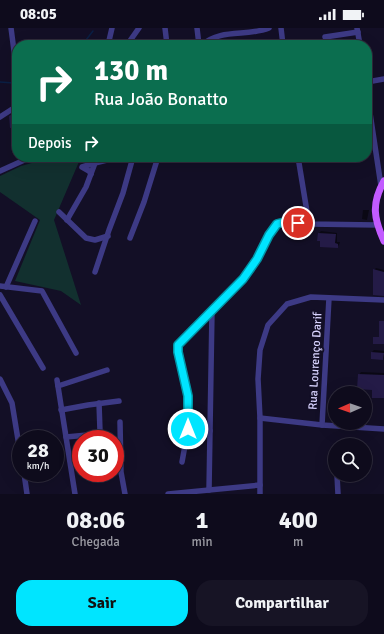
<!DOCTYPE html>
<html lang="pt">
<meta charset="utf-8">
<style>
:root{--surface:#0e0b1c;--page:#171425;--text:#f1f3f6;--muted:#9b9ba3;--line:#2e2b3b;--accent:#00e5ff}
body{margin:0;font-family:Signika,sans-serif;background:var(--page);color:var(--text);height:100vh;display:flex;flex-direction:column;font-size:15px;white-space:nowrap}
*{box-sizing:border-box;margin:0}
p{font-size:13px;color:var(--muted)}
.icon{flex:none;width:22px;height:22px;fill:none;stroke:currentColor;stroke-width:2;stroke-linecap:round;stroke-linejoin:round}
.map{position:relative;height:466px;overflow:hidden}
.details{display:flex;flex-direction:column;background:var(--surface);flex:1}
.details>*{flex:none}
.top-card{position:absolute;left:12px;top:12px;width:360px;height:122px;border-radius:16px;box-shadow:0 4px 16px #0002,0 0 0 1px var(--line);background:#0b6e4f;color:#fff;overflow:hidden}
.needle{width:26px;rotate:268deg}
.buttons{position:absolute;left:328px;top:358px;display:grid;gap:8px}
.buttons a{display:grid;place-items:center;width:44px;height:44px;border-radius:50%;background:var(--surface);box-shadow:0 4px 16px #0002,0 0 0 1px var(--line);font-size:20px}
.speed{position:absolute;left:12px;top:402px;display:flex;gap:8px;font-size:20px;font-weight:700;text-align:center}
.speed>*{display:grid;place-content:center;width:52px;height:52px;border-radius:50%;background:var(--surface);box-shadow:0 4px 16px #0002,0 0 0 1px var(--line);line-height:1}
.speed small{font-size:10px;font-weight:400}
.speed .limit{border:6px solid #d22;background:#fff;color:#111}
.pin{position:absolute;display:grid;place-items:center;width:34px;height:34px;color:#fff;margin:-17px;border:2px solid #fff;border-radius:50%;box-shadow:0 1px 4px #0007}
.me{position:absolute;width:44px;margin:-22px;rotate:0deg;stroke-linejoin:round;filter:drop-shadow(0 0 3px #0008)}
.turn{display:flex;align-items:center;gap:14px;height:84px;padding:0 16px;font-size:18px}
.turn .icon{width:52px;height:52px;stroke-width:2.5}
.turn b{display:block;font-size:28px;line-height:34px}
.then{display:flex;align-items:center;height:38px;padding:0 16px;background:#0003;gap:8px;font-size:15px}
.eta{display:flex;justify-content:space-evenly;align-items:center;height:68px;text-align:center}
.eta b{font-size:24px;font-weight:700;line-height:28px}
.action{display:flex;gap:8px;margin-top:auto;padding:8px 16px}
.action a{flex:1;height:46px;border-radius:16px;background:var(--accent);color:#111;font-size:16px;font-weight:700;line-height:46px;text-align:center}
.action a+a{background:var(--page);color:var(--text)}
.status{display:flex;justify-content:space-between;align-items:center;height:28px;padding:0 20px;background:var(--surface);direction:ltr}
.status svg{height:11px;fill:currentColor}
.map>svg:first-child{display:block}
.green{fill:#12302f}
.shadow{fill:#0007}
.lines{fill:none;stroke-linecap:round;stroke-linejoin:round}
.stream{stroke:#0a1f44;stroke-width:1.5}
.building{fill:#241b47}
.minor{stroke:#3d3a85;stroke-width:5.5}
.major{stroke:#c25bff;stroke-width:7}
.route-casing{stroke:#0095a6;stroke-width:10}
.route{stroke:#00e5ff;stroke-width:7}
.labels{text-anchor:middle;stroke-width:4;stroke-linejoin:round;paint-order:stroke}
.street-label{font-size:12px;fill:#d9d4ff;stroke:#130f26}
</style>
<div class="status"><b>08:05</b><svg viewBox="0 0 49 12"><path d="M0 12V9h3v3zM5 12V6h3v6zM10 12V3h3v9zM15 12V0h3v12zM26 1h20v11H26zM47 4h2v5h-2z"/></svg></div>
<div class="map">
<svg width="384" height="466" viewBox="0 0 384 466">
<rect width="100%" height="100%" fill="#130f26"/>
<polygon class="green" points="53,129 81,129 54,192 81,277 61,263 15,253 40,192 0,164 0,148 21,138"/>
<g class="shadow">
<polygon points="363,182 369,182 367,192 362,191"/>
<polygon points="321,203 337,205 337,214 340,214 339,217 337,219 321,212 319,205"/>
<polygon points="376,240 384,242 384,267 374,242"/>
<polygon points="374,322 384,323 384,330 383,331 372,324"/>
<polygon points="361,344 384,345 384,368 373,361 359,347"/>
</g>
<g class="lines">
<g class="stream">
<polyline points="78,17 86,12 93,3"/>
<polyline points="0,54 13,55"/>
</g>
</g>
<g class="building">
<polygon points="16,84 17,99 10,100 9,88"/>
<polygon points="318,205 336,206 335,215 338,216 338,220 320,219 320,213 317,213"/>
<polygon points="373,241 384,244 384,268 373,267"/>
<polygon points="379,293 384,293 384,316 373,316 373,309 379,309"/>
<polygon points="371,324 384,325 383,332 371,331"/>
<polygon points="358,346 384,347 384,370 372,370 372,362 357,361"/>
</g>
<g class="lines">
<g class="minor">
<polyline points="11,0 17,46"/>
<polyline points="165,0 167,17"/>
<polyline points="197,0 199,17"/>
<polyline points="281,0 283,17"/>
<polyline points="357,0 360,17"/>
<polyline points="325,9 358,4"/>
<polyline points="108,17 112,0"/>
<polyline points="127,17 139,0"/>
<path d="M202,17C221,0 247,9 269,0"/>
<polyline points="367,54 384,51"/>
<polyline points="367,65 381,158"/>
<polyline points="0,89 17,78"/>
<polyline points="298,129 309,196"/>
<polyline points="0,143 31,129"/>
<polyline points="91,146 89,143 82,139 95,135"/>
<polyline points="59,184 86,210 95,212 108,208"/>
<polyline points="67,192 86,159 95,135 119,129"/>
<polyline points="130,210 144,174 158,129"/>
<polyline points="95,244 109,202 123,165 133,129"/>
<polyline points="0,258 42,263 76,325"/>
<polyline points="6,259 35,193"/>
<polyline points="0,267 43,340"/>
<polyline points="0,351 12,375 21,430"/>
<polyline points="57,352 75,466"/>
<polyline points="58,358 107,342"/>
<polyline points="61,382 88,377 119,373"/>
<polyline points="260,390 322,397 384,401"/>
<polyline points="120,394 121,444 125,466"/>
<polyline points="322,397 329,270"/>
<polyline points="188,401 210,403"/>
<polyline points="66,409 98,406 100,403 99,375"/>
<polyline points="182,434 188,401 188,368 178,324 178,317 243,251 257,231 269,207 277,196 288,193 309,196 377,197"/>
<polyline points="24,445 27,466"/>
<polyline points="337,447 338,466"/>
<polyline points="209,462 212,283"/>
<polyline points="168,466 260,457"/>
<polyline points="260,466 260,390 258,351 260,322 268,297 287,276 311,269 384,272"/>
</g>
<path class="major" d="M384,153C371,176 374,191 384,213"/>
</g>
<g class="lines">
<defs>
<polyline id="route" points="188,401 188,368 178,324 178,317 243,251 257,231 269,207 277,196 288,193 298,195"/>
</defs>
<use href="#route" class="route-casing"/>
<use href="#route" class="route"/>
</g>
<g class="labels">
<g class="street-label">
<text transform="translate(315 333) rotate(-87)" y="4">Rua Lourenço Darif</text>
</g>
</g>
</svg>
<div class="buttons">
<a><svg class="needle" viewBox="-14 -14 28 28"><path d="M0-13l5 13h-10z" fill="#e53935"/><path d="M0 13l5-13h-10z" fill="#9b9ba3"/></svg></a>
<a><svg class="icon" aria-label="search" viewBox="0 0 24 24"><circle cx="10" cy="10" r="6"/><path d="M15 15l6 6"/></svg></a>
</div>
<div class="speed"><div>28<small>km/h</small></div><div class="limit">30</div></div>
<div class="pin" style="left:298px;top:195px;background:#d93025"><svg class="icon" aria-label="arrive" viewBox="0 0 24 24"><path d="M6 21V4h12l-3 4 3 4H6"/></svg></div>
<svg class="me" style="left:188px;top:401px" viewBox="-20 -20 40 40"><circle r="17" fill="#00e5ff" stroke="#fff" stroke-width="3"/><path d="M0-11L8 9 0 5-8 9z" fill="#fff"/></svg>
<div class="top-card">
<div class="turn"><svg class="icon" aria-label="right" viewBox="0 0 24 24"><path d="M7 20v-9h11M14 6l5 5-5 5"/></svg><div><b>130 m</b>Rua João Bonatto</div></div>
<div class="then">Depois<svg class="icon" aria-label="right" viewBox="0 0 24 24"><path d="M7 20v-9h11M14 6l5 5-5 5"/></svg></div>
</div>
</div>
<section class="details">
<div class="eta">
<div><b>08:06</b><p>Chegada</p></div>
<div><b>1</b><p>min</p></div>
<div><b>400</b><p>m</p></div>
</div>
<div class="action"><a>Sair</a><a>Compartilhar</a></div>
</section>
